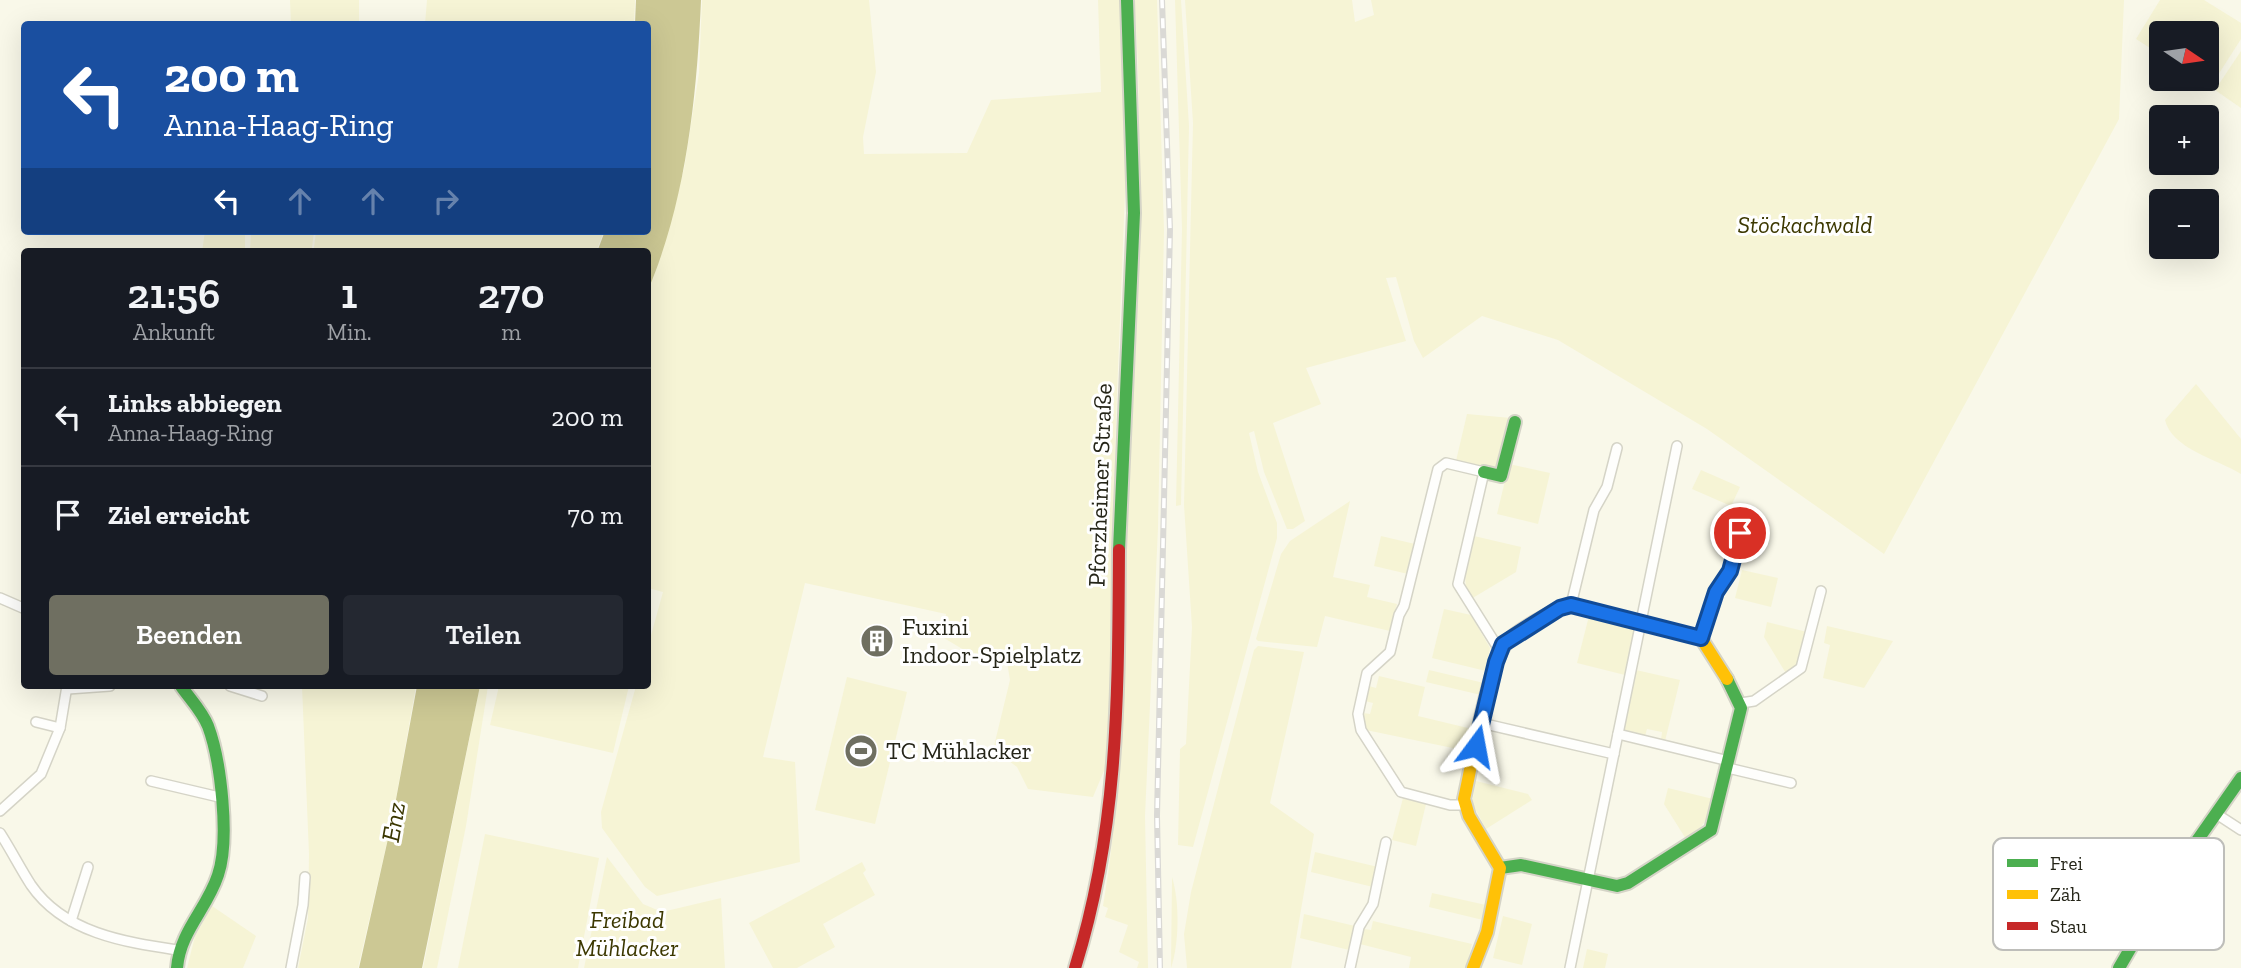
<!DOCTYPE html>
<html lang="de">
<meta charset="utf-8">
<style>
:root{--surface:#171b24;--page:#242831;--text:#f1f3f6;--muted:#9ea1a6;--line:#363941;--accent:#6f6f61}
body{margin:0;font-family:"Zilla Slab",serif;background:var(--page);color:var(--text);height:100vh;display:flex;flex-direction:column;font-size:26px;white-space:nowrap}
*{box-sizing:border-box;margin:0}
p{font-size:23px;color:var(--muted)}
.icon{flex:none;width:38px;height:38px;fill:none;stroke:currentColor;stroke-width:2;stroke-linecap:round;stroke-linejoin:round}
.map{position:relative;flex:1;overflow:hidden}
.panel{position:absolute;left:21px;top:248px;width:630px;height:441px;display:flex;flex-direction:column;background:var(--surface);border-radius:7px;box-shadow:0 7px 28px #0002}
.panel>*{flex:none}
.guide{position:absolute;left:21px;top:21px;width:630px;height:214px;border-radius:7px;box-shadow:0 7px 28px #0002;background:#1a4fa0;color:#fff;overflow:hidden}
.needle{width:46px;rotate:103deg}
.tools{position:absolute;left:2149px;top:21px;display:grid;gap:14px}
.tools a{display:grid;place-items:center;width:70px;height:70px;border-radius:7px;background:var(--surface);box-shadow:0 7px 28px #0002;font-size:35px}
.pin{position:absolute;display:grid;place-items:center;width:60px;height:60px;color:#fff;margin:-30px;border:4px solid #fff;border-radius:50%;box-shadow:0 2px 7px #0007}
.me{position:absolute;width:77px;margin:-38px;rotate:13deg;stroke-linejoin:round;filter:drop-shadow(0 0 5px #0008)}
.turn{display:flex;align-items:center;gap:24px;height:147px;padding:0 28px;font-size:32px}
.turn .icon{width:91px;height:91px;stroke-width:2.5}
.turn b{display:block;font-size:49px;line-height:60px}
.lanes{display:flex;align-items:center;height:66px;padding:0 28px;background:#0003;justify-content:center;gap:35px;direction:ltr}
.lanes .off{opacity:.35}
.eta{display:flex;justify-content:space-evenly;align-items:center;height:119px;text-align:center}
.eta b{font-size:42px;font-weight:600;line-height:49px}
.action{display:flex;gap:14px;margin-top:auto;padding:14px 28px}
.action a{flex:1;height:80px;border-radius:7px;background:var(--accent);color:#fff;font-size:28px;font-weight:600;line-height:80px;text-align:center}
.action a+a{background:var(--page);color:var(--text)}
ul{padding:0;list-style:none}
li{display:flex;align-items:center;gap:21px;height:98px;padding:0 28px;border-top:2px solid var(--line)}
li div{flex:1}
li b{display:block;font-size:26px}
li em{font-style:normal}
.map>svg:first-child{display:block}
.green{fill:#f6f4d5}
.water{fill:#ccc894}
.lines{fill:none;stroke-linecap:round;stroke-linejoin:round}
.street-casing{stroke:#d5d4c7;stroke-width:12}
.fast-casing{stroke:#d5d4c7;stroke-width:16}
.slow-casing{stroke:#d5d4c7;stroke-width:16}
.jam-casing{stroke:#d5d4c7;stroke-width:16}
.street{stroke:#fefefc;stroke-width:9}
.fast{stroke:#4caf50;stroke-width:12}
.slow{stroke:#ffc107;stroke-width:12}
.jam{stroke:#c62828;stroke-width:12}
.rail-casing{stroke:#dad9d5;stroke-width:6}
.rail{stroke:#fff;stroke-width:3.5;stroke-dasharray:10;stroke-linecap:butt}
.route-casing{stroke:#114b97;stroke-width:18}
.route{stroke:#1a73e8;stroke-width:12}
.labels{text-anchor:middle;stroke-width:6;stroke-linejoin:round;paint-order:stroke}
.park-label{font-size:24px;font-style:italic;fill:#3c3800;stroke:#fff}
.street-label{font-size:24px;fill:#252518;stroke:#fff}
.poi-label{font-size:24px;fill:#252518;stroke:#fff;text-anchor:start}
.water-label{font-size:26px;font-style:italic;fill:#3a3600;stroke:#fff}
.key{fill:#fff;stroke:#bebeba;stroke-width:2}
.key-label{font-size:19px;fill:#252518}
</style>
<div class="map">
<svg width="2241" height="968" viewBox="0 0 2241 968">
<rect width="100%" height="100%" fill="#f9f8e9"/>
<g class="green">
<polygon points="290,0 359,0 359,24 291,24"/>
<polygon points="427,0 635,0 634,24 425,24"/>
<polygon points="702,0 869,0 876,72 863,137 864,154 967,153 991,100 1101,92 1098,0 1120,0 1126,168 1116,420 1109,725 1106,766 1093,797 1028,789 1017,767 1001,755 994,746 1010,680 1007,662 964,650 944,638 946,614 805,583 763,757 795,762 800,862 657,896 645,887 602,828 601,812 636,686 648,686 648,646 663,592 648,588 648,291 684,169 699,73"/>
<path d="M1134,0H1157L1164,230L1158,528L1145,816L1148,968H1137L1139,962L1119,952L1128,925L1105,917L1108,908L1103,906C1130,746 1123,581 1129,419C1133,279 1146,140 1134,0Z"/>
<polygon points="1175,0 1181,0 1189,126 1181,505 1176,506 1182,229"/>
<polygon points="1185,0 1352,0 1355,22 1374,15 1371,0 2124,0 2119,119 1884,554 1707,429 1558,340 1482,316 1423,358 1414,341 1396,277 1386,278 1406,341 1306,368 1321,404 1273,423 1305,521 1293,529 1287,529 1264,472 1254,431 1249,433 1258,472 1277,523 1277,538 1193,847 1178,845 1180,749 1186,744 1192,627 1184,505 1193,123"/>
<polygon points="2160,0 2204,0 2241,23 2241,39 2211,86 2199,79 2207,79 2207,33 2161,33 2161,55 2136,39"/>
<polygon points="2241,51 2241,108 2215,90"/>
<polygon points="205,231 245,231 245,252 202,252"/>
<polygon points="251,231 314,231 312,248 307,252 250,252"/>
<polygon points="316,231 604,231 596,252 311,252 314,248"/>
<path d="M2196,384L2241,439V474C2217,459 2172,449 2165,420Z"/>
<polygon points="1467,414 1511,418 1498,471 1456,461"/>
<polygon points="1509,464 1550,473 1538,524 1497,514"/>
<polygon points="1701,470 1740,487 1731,506 1692,489"/>
<polygon points="1350,501 1333,577 1370,585 1367,597 1397,604 1390,631 1325,616 1317,647 1258,641 1256,639 1281,554 1290,541"/>
<polygon points="1381,536 1415,544 1408,574 1374,566"/>
<path d="M1474,536L1521,547L1516,572L1471,599C1459,579 1469,557 1474,536Z"/>
<polygon points="1742,570 1778,578 1771,607 1735,598"/>
<polygon points="1444,609 1471,615 1490,648 1486,671 1432,658"/>
<polygon points="1589,616 1635,627 1625,675 1577,663"/>
<polygon points="1767,622 1807,632 1798,666 1787,675 1764,637"/>
<polygon points="1827,626 1893,641 1864,688 1823,678 1830,645 1824,643"/>
<polygon points="1258,646 1304,652 1270,803 1314,834 1291,968 1187,968 1184,934 1191,892 1254,650"/>
<polygon points="1429,670 1484,683 1481,695 1426,682"/>
<polygon points="1636,670 1680,680 1665,741 1661,740 1662,732 1647,729 1645,736 1623,731"/>
<polygon points="1379,676 1425,687 1418,716 1472,729 1467,751 1366,730 1363,713 1370,714 1373,703 1365,701 1369,686 1376,688"/>
<polygon points="847,677 907,692 875,824 815,810"/>
<polygon points="302,686 416,686 392,821 358,968 298,968 308,918 309,854"/>
<polygon points="480,686 488,686 466,826 437,968 423,968"/>
<polygon points="499,686 629,686 613,753 490,725"/>
<polygon points="1476,781 1528,794 1532,800 1486,829 1472,803"/>
<path d="M1668,788L1713,799C1708,818 1704,828 1686,839L1664,804Z"/>
<polygon points="1403,798 1426,804 1416,846 1392,840"/>
<polygon points="485,834 599,858 578,968 458,968"/>
<polygon points="1315,852 1378,867 1373,887 1311,872"/>
<polygon points="607,857 643,904 662,912 721,898 725,968 584,968"/>
<polygon points="862,862 866,870 863,873 875,895 823,924 835,947 797,968 773,968 749,923"/>
<path d="M1172,877C1180,903 1179,944 1171,968Z"/>
<polygon points="1432,893 1486,905 1483,920 1429,907"/>
<polygon points="212,906 256,936 243,968 187,968 195,936"/>
<polygon points="1304,914 1355,926 1349,950 1300,938"/>
<polygon points="1503,916 1532,924 1522,965 1493,958"/>
<polygon points="1373,921 1472,944 1466,968 1409,968 1411,957 1360,944 1364,929 1371,930"/>
<polygon points="1587,949 1608,954 1605,968 1583,968"/>
</g>
<g class="water">
<path d="M636,0H701C697,96 686,201 648,290V252H597L605,231H648V24H635Z"/>
<polygon points="417,686 480,686 422,968 359,968 392,821"/>
</g>
<g class="lines">
<defs>
<g id="street">
<polyline points="0,598 23,608"/>
<polyline points="1571,605 1594,510 1607,487 1617,448"/>
<polyline points="1701,638 1716,592 1730,571 1740,533"/>
<polyline points="230,686 262,696"/>
<polyline points="68,689 110,686"/>
<polyline points="1741,703 1754,701 1801,668 1821,591"/>
<polyline points="36,722 60,728"/>
<polyline points="1481,723 1614,754"/>
<polyline points="1618,734 1729,761"/>
<polyline points="1728,768 1791,783"/>
<polyline points="151,781 219,797"/>
<polyline points="1465,805 1450,805 1401,792 1361,730 1358,714 1367,673 1390,652 1399,615 1404,606 1438,469 1446,463 1484,472 1458,584 1500,651"/>
<polyline points="0,811 41,774 60,728 67,686"/>
<polyline points="2215,813 2241,830"/>
<path d="M0,833C11,850 20,868 31,885C64,933 124,942 177,950"/>
<polyline points="71,921 88,867"/>
<polyline points="291,968 303,905 305,877"/>
<polyline points="1350,968 1359,927 1373,904 1386,842"/>
<polyline points="1570,968 1677,446"/>
</g>
<g id="fast">
<polyline points="1484,472 1501,476 1515,422"/>
<polyline points="1119,550 1134,213 1127,0"/>
<polyline points="1500,868 1521,865 1617,886 1628,883 1711,830 1741,708 1727,679"/>
<path d="M177,968C180,931 207,909 218,875C230,840 221,761 208,726C202,711 190,699 181,686"/>
<polyline points="2119,968 2173,875 2241,778"/>
</g>
<path id="slow" d="M1473,968L1487,932L1500,868L1469,816L1464,799C1473,760 1486,673 1506,643C1515,631 1556,609 1571,605L1701,638L1727,679"/>
<path id="jam" d="M1075,968C1119,827 1118,696 1119,550"/>
</defs>
<use href="#street" class="street-casing"/>
<use href="#fast" class="fast-casing"/>
<use href="#slow" class="slow-casing"/>
<use href="#jam" class="jam-casing"/>
<use href="#street" class="street"/>
<use href="#fast" class="fast"/>
<use href="#slow" class="slow"/>
<use href="#jam" class="jam"/>
<defs>
<polyline id="rail" points="1160,968 1157,816 1170,229 1162,0"/>
</defs>
<use href="#rail" class="rail-casing"/>
<use href="#rail" class="rail"/>
</g>
<g class="lines">
<defs>
<polyline id="route" points="1476,746 1496,662 1503,644 1560,608 1571,605 1701,638 1716,592 1730,571 1740,533"/>
</defs>
<use href="#route" class="route-casing"/>
<use href="#route" class="route"/>
</g>
<defs>
<symbol id="building-disc" viewBox="-11 -11 22 22"><circle r="9.5" fill="#6f6f61" stroke="#fff"/><path d="M-4-6H4V6H1V3H-1V6H-4ZM-2.5-4.3h1.7v1.8h-1.7ZM.8-4.3h1.7v1.8H.8ZM-2.5-1h1.7V.8h-1.7ZM.8-1h1.7V.8H.8Z" fill="#fff"/></symbol>
<symbol id="stadium-disc" viewBox="-11 -11 22 22"><circle r="9.5" fill="#6f6f61" stroke="#fff"/><path d="M0-5a6.5 5 0 1 0 0 10a6.5 5 0 1 0 0-10ZM-3.5-1.8h7v3.6h-7Z" fill="#fff"/></symbol>
</defs>
<g fill-rule="evenodd">
<use href="#building-disc" x="858" y="622" width="38" height="38"/>
<use href="#stadium-disc" x="842" y="732" width="38" height="38"/>
</g>
<g class="labels">
<g class="park-label">
<text x="1805" y="233">Stöckachwald</text>
<text x="627" y="928">Freibad<tspan x="627" dy="28">Mühlacker</tspan></text>
</g>
<g class="street-label">
<text transform="translate(1100 485) rotate(-88)" y="8">Pforzheimer Straße</text>
</g>
<g class="poi-label">
<text x="902" y="635">Fuxini<tspan x="902" dy="28">Indoor-Spielplatz</tspan></text>
<text x="886" y="759">TC Mühlacker</text>
</g>
<g class="water-label">
<text transform="translate(393 822) rotate(-80)" y="9">Enz</text>
</g>
</g>
<rect x="1993" y="838" width="231" height="112" rx="10" class="key"/>
<rect x="2007" y="859" width="31" height="8" fill="#4caf50"/>
<rect x="2007" y="890" width="31" height="9" fill="#ffc107"/>
<rect x="2007" y="922" width="31" height="8" fill="#c62828"/>
<g class="key-label">
<text x="2050" y="870">Frei</text>
<text x="2050" y="901">Zäh</text>
<text x="2050" y="933">Stau</text>
</g>
</svg>
<div class="tools">
<a><svg class="needle" viewBox="-14 -14 28 28"><path d="M0-13l5 13h-10z" fill="#e53935"/><path d="M0 13l5-13h-10z" fill="#9ea1a6"/></svg></a>
<a>+</a>
<a>−</a>
</div>
<div class="pin" style="left:1740px;top:533px;background:#d93025"><svg class="icon" aria-label="arrive" viewBox="0 0 24 24"><path d="M6 21V4h12l-3 4 3 4H6"/></svg></div>
<svg class="me" style="left:1476px;top:746px" viewBox="-20 -20 40 40"><path d="M0-17L14 15 0 8-14 15z" fill="#1a73e8" stroke="#fff" stroke-width="4"/></svg>
<div class="guide">
<div class="turn"><svg class="icon" aria-label="left" viewBox="0 0 24 24"><path d="M17 20v-9H6M10 6l-5 5 5 5"/></svg><div><b>200 m</b>Anna-Haag-Ring</div></div>
<div class="lanes"><svg class="icon" aria-label="left" viewBox="0 0 24 24"><path d="M17 20v-9H6M10 6l-5 5 5 5"/></svg><svg class="icon off" aria-label="ahead" viewBox="0 0 24 24"><path d="M12 20V5M6 11l6-6 6 6"/></svg><svg class="icon off" aria-label="ahead" viewBox="0 0 24 24"><path d="M12 20V5M6 11l6-6 6 6"/></svg><svg class="icon off" aria-label="right" viewBox="0 0 24 24"><path d="M7 20v-9h11M14 6l5 5-5 5"/></svg></div>
</div>
<section class="panel">
<div class="eta">
<div><b>21:56</b><p>Ankunft</p></div>
<div><b>1</b><p>Min.</p></div>
<div><b>270</b><p>m</p></div>
</div>
<ul>
<li><svg class="icon" aria-label="left" viewBox="0 0 24 24"><path d="M17 20v-9H6M10 6l-5 5 5 5"/></svg><div><b>Links abbiegen</b><p>Anna-Haag-Ring</p></div><em>200 m</em></li>
<li><svg class="icon" aria-label="arrive" viewBox="0 0 24 24"><path d="M6 21V4h12l-3 4 3 4H6"/></svg><div><b>Ziel erreicht</b></div><em>70 m</em></li>
</ul>
<div class="action"><a>Beenden</a><a>Teilen</a></div>
</section>
</div>
